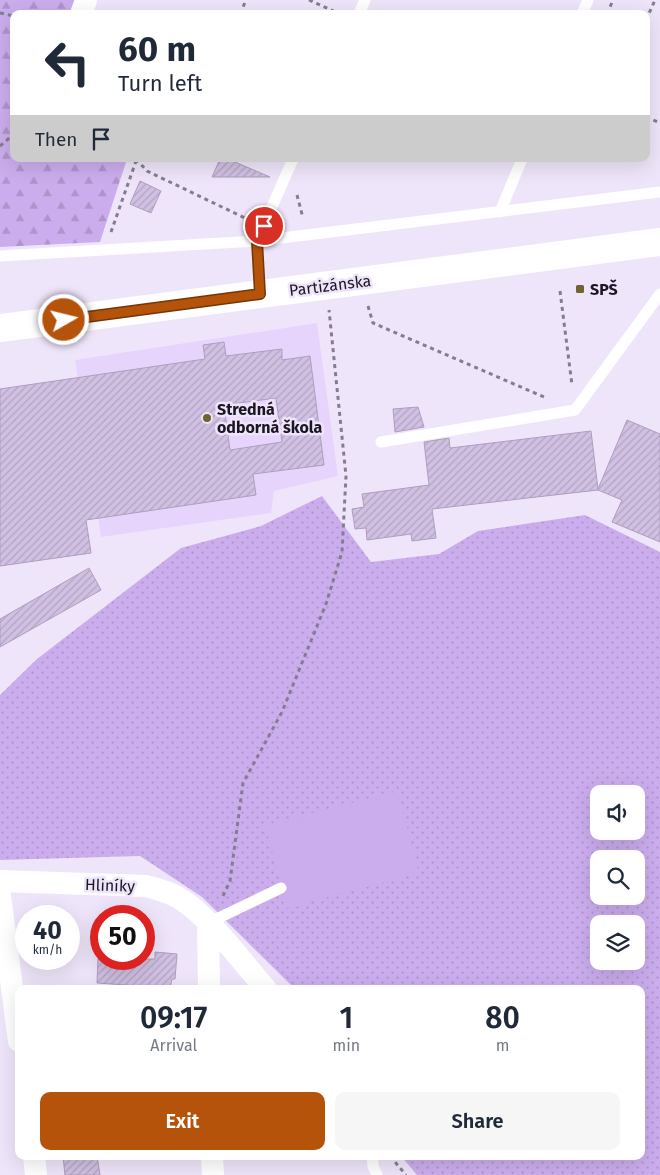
<!DOCTYPE html>
<meta charset="utf-8">
<style>
:root{--surface:#fff;--page:#f6f6f7;--text:#1f2937;--muted:#747a83;--accent:#b45309}
body{margin:0;font-family:"Fira Sans",sans-serif;background:var(--page);color:var(--text);height:100vh;display:flex;flex-direction:column;font-size:19px;white-space:nowrap}
*{box-sizing:border-box;margin:0}
p{font-size:16px;color:var(--muted)}
.icon{flex:none;width:28px;height:28px;fill:none;stroke:currentColor;stroke-width:2;stroke-linecap:round;stroke-linejoin:round}
.map{position:relative;flex:1;overflow:hidden}
.sheet{position:absolute;left:15px;top:985px;width:630px;height:175px;display:flex;flex-direction:column;background:var(--surface);border-radius:10px;box-shadow:0 5px 20px #0002}
.sheet>*{flex:none}
.hud{position:absolute;left:10px;top:10px;width:640px;height:152px;border-radius:10px;box-shadow:0 5px 20px #0002;background:#fff;color:var(--text);overflow:hidden}
.fabs{position:absolute;left:590px;top:785px;display:grid;gap:10px}
.fabs a{display:grid;place-items:center;width:55px;height:55px;border-radius:10px;background:var(--surface);box-shadow:0 5px 20px #0002;font-size:25px}
.speed{position:absolute;left:15px;top:905px;display:flex;gap:10px;font-size:25px;font-weight:700;text-align:center}
.speed>*{display:grid;place-content:center;width:65px;height:65px;border-radius:50%;background:var(--surface);box-shadow:0 5px 20px #0002;line-height:1}
.speed small{font-size:12px;font-weight:400}
.speed .limit{border:8px solid #d22;background:#fff;color:#111}
.pin{position:absolute;display:grid;place-items:center;width:42px;height:42px;color:#fff;margin:-21px;border:2px solid #fff;border-radius:50%;box-shadow:0 1px 5px #0007}
.me{position:absolute;width:55px;margin:-28px;rotate:82deg;stroke-linejoin:round;filter:drop-shadow(0 0 4px #0008)}
.turn{display:flex;align-items:center;gap:18px;height:105px;padding:0 25px;font-size:22px}
.turn .icon{width:65px;height:65px;stroke-width:2.5}
.turn b{display:block;font-size:35px;line-height:42px}
.then{display:flex;align-items:center;height:48px;padding:0 25px;background:#0003;gap:10px;font-size:19px}
.eta{display:flex;justify-content:space-evenly;align-items:center;height:85px;text-align:center}
.eta b{font-size:30px;font-weight:600;line-height:35px}
.action{display:flex;gap:10px;margin-top:auto;padding:10px 25px}
.action a{flex:1;height:58px;border-radius:10px;background:var(--accent);color:#fff;font-size:20px;font-weight:600;line-height:58px;text-align:center}
.action a+a{background:var(--page);color:var(--text)}
.map>svg:first-child{display:block}
.built{fill:#e7d4fd}
.grass{fill:url(#grass-dots);fill-rule:evenodd}
.forest{fill:url(#forest-firs)}
.park{fill:#cbaded}
.building{fill:url(#building-hatch);stroke:#ad9ebe;fill-rule:evenodd}
.lines{fill:none;stroke-linecap:round;stroke-linejoin:round}
.path{stroke:#847d8d;stroke-width:3;stroke-dasharray:4 4;stroke-linecap:butt}
.lane{stroke:#fff;stroke-width:11}
.street{stroke:#fff;stroke-width:22}
.secondary{stroke:#fff;stroke-width:28}
.route-casing{stroke:#753606;stroke-width:12}
.route{stroke:#b45309;stroke-width:9}
.poi-dot{fill:#6f6330;stroke:#efe5fa;stroke-width:2}
.labels{text-anchor:middle;stroke-width:5;stroke-linejoin:round;paint-order:stroke}
.street-label{font-size:16px;fill:#1b1622;stroke:#efe5fa}
.poi-label{font-size:16px;font-weight:bold;fill:#1b1622;stroke:#efe5fa;text-anchor:start}
</style>
<div class="map">
<svg width="660" height="1175" viewBox="0 0 660 1175">
<defs>
<pattern id="grass-dots" width="8" height="8" patternUnits="userSpaceOnUse" patternTransform="scale(1.25)"><rect width="8" height="8" fill="#cbaded"/><path d="M2 2h.1M6 6h.1" fill="none" stroke="#ae94cb" stroke-width="1.8" stroke-linecap="round"/></pattern>
<pattern id="forest-firs" width="22" height="20" patternUnits="userSpaceOnUse" patternTransform="scale(1.25)"><rect width="22" height="20" fill="#cbaded"/><path d="M5 1l3.5 6h-7zM16 11l3.5 6h-7z" fill="#ae94cb"/></pattern>
<pattern id="building-hatch" width="6" height="6" patternUnits="userSpaceOnUse" patternTransform="scale(1.25)"><rect width="6" height="6" fill="#d0c0e2"/><path d="M-1 1l2-2M0 6l6-6M5 7l2-2" fill="none" stroke="#b2a4c2"/></pattern>
</defs>
<rect width="100%" height="100%" fill="#efe5fa"/>
<polygon class="built" points="317,323 338,476 274,491 271,513 101,537 75,360"/>
<path class="grass" d="M322,496L371,562L439,554L478,531L585,515L660,552V1175H417L401,1156H641V989H295L202,897L140,856L0,860V695L37,659L181,548L261,526ZM599,794H636V831H599ZM599,859H636V896H599ZM599,924H636V961H599Z"/>
<polygon class="forest" points="0,0 75,0 69,14 14,14 14,159 127,159 100,242 0,247"/>
<polygon class="park" points="398,791 419,873 287,908 265,825"/>
<g class="building">
<polygon points="220,159 228,159 270,177 212,177"/>
<polygon points="140,181 161,191 151,213 130,204"/>
<path d="M224,342L226,356L282,349V360L310,356L324,465L253,474L256,495L86,520L91,553L0,566V389L205,359L203,345ZM276,398L282,442L230,450L224,405Z"/>
<polygon points="418,407 424,427 395,432 393,409"/>
<polygon points="627,420 660,434 660,542 612,522 622,500 598,490 432,509 436,538 412,541 411,534 367,540 366,528 355,529 352,509 364,507 362,494 429,485 424,442 449,438 450,448 591,431 598,489"/>
<polygon points="89,568 101,590 0,647 0,619"/>
<polygon points="155,952 177,954 175,979 172,979 170,988 97,983 98,959 155,959"/>
<polygon points="63,1156 97,1156 100,1175 65,1175"/>
</g>
<g class="lines">
<g class="path">
<polyline points="309,0 340,14"/>
<polyline points="0,13 14,16"/>
<polyline points="240,14 246,0"/>
<polyline points="607,14 613,0"/>
<polyline points="646,20 655,0"/>
<polyline points="646,117 660,123"/>
<polyline points="0,146 14,134"/>
<polyline points="136,159 147,171 247,219"/>
<polyline points="297,195 303,218"/>
<polyline points="111,232 136,161"/>
<polyline points="560,291 572,385"/>
<polyline points="368,306 373,323 544,397"/>
<polyline points="223,896 230,881 243,783 282,712 326,604 342,552 346,476 329,310"/>
<polyline points="390,1156 406,1175"/>
</g>
<g class="lane">
<polyline points="359,14 365,0"/>
<polyline points="582,14 588,0"/>
<polyline points="500,212 522,159"/>
<polyline points="0,256 257,241 660,192"/>
<polyline points="261,294 257,241 293,159"/>
<polyline points="381,442 575,410 660,294"/>
<polyline points="208,923 281,888"/>
<polyline points="372,1156 373,1166 377,1175"/>
</g>
<g class="street">
<polyline points="81,14 86,0"/>
<path d="M0,881L146,886C158,889 169,892 179,898C209,916 242,962 266,989"/>
<polyline points="0,896 19,1041"/>
<polyline points="208,923 209,989"/>
<polyline points="34,1156 36,1175"/>
<polyline points="212,1156 213,1175"/>
</g>
<polyline class="secondary" points="0,328 660,242"/>
</g>
<g class="lines">
<defs>
<polyline id="route" points="64,320 260,294 257,241 264,226"/>
</defs>
<use href="#route" class="route-casing"/>
<use href="#route" class="route"/>
</g>
<g class="poi-dot">
<rect x="575" y="284" width="10" height="10" rx="2.5"/>
<circle cx="207" cy="418" r="5"/>
</g>
<g class="labels">
<g class="street-label">
<text transform="translate(330 285) rotate(-7)" y="6">Partizánska</text>
<text transform="translate(110 885) rotate(2)" y="6">Hliníky</text>
</g>
<g class="poi-label">
<text x="590" y="295">SPŠ</text>
<text x="217" y="415">Stredná<tspan x="217" dy="18">odborná škola</tspan></text>
</g>
</g>
</svg>
<div class="fabs">
<a><svg class="icon" aria-label="sound" viewBox="0 0 24 24"><path d="M4 9h4l5-4v14l-5-4H4zM17 9q2 3 0 6"/></svg></a>
<a><svg class="icon" aria-label="search" viewBox="0 0 24 24"><circle cx="10" cy="10" r="6"/><path d="M15 15l6 6"/></svg></a>
<a><svg class="icon" aria-label="layers" viewBox="0 0 24 24"><path d="M12 4l9 5-9 5-9-5zM3 14l9 5 9-5"/></svg></a>
</div>
<div class="speed"><div>40<small>km/h</small></div><div class="limit">50</div></div>
<div class="pin" style="left:264px;top:226px;background:#d93025"><svg class="icon" aria-label="arrive" viewBox="0 0 24 24"><path d="M6 21V4h12l-3 4 3 4H6"/></svg></div>
<svg class="me" style="left:64px;top:320px" viewBox="-20 -20 40 40"><circle r="17" fill="#b45309" stroke="#fff" stroke-width="3"/><path d="M0-11L8 9 0 5-8 9z" fill="#fff"/></svg>
<div class="hud">
<div class="turn"><svg class="icon" aria-label="left" viewBox="0 0 24 24"><path d="M17 20v-9H6M10 6l-5 5 5 5"/></svg><div><b>60 m</b>Turn left</div></div>
<div class="then">Then<svg class="icon" aria-label="arrive" viewBox="0 0 24 24"><path d="M6 21V4h12l-3 4 3 4H6"/></svg></div>
</div>
<section class="sheet">
<div class="eta">
<div><b>09:17</b><p>Arrival</p></div>
<div><b>1</b><p>min</p></div>
<div><b>80</b><p>m</p></div>
</div>
<div class="action"><a>Exit</a><a>Share</a></div>
</section>
</div>
